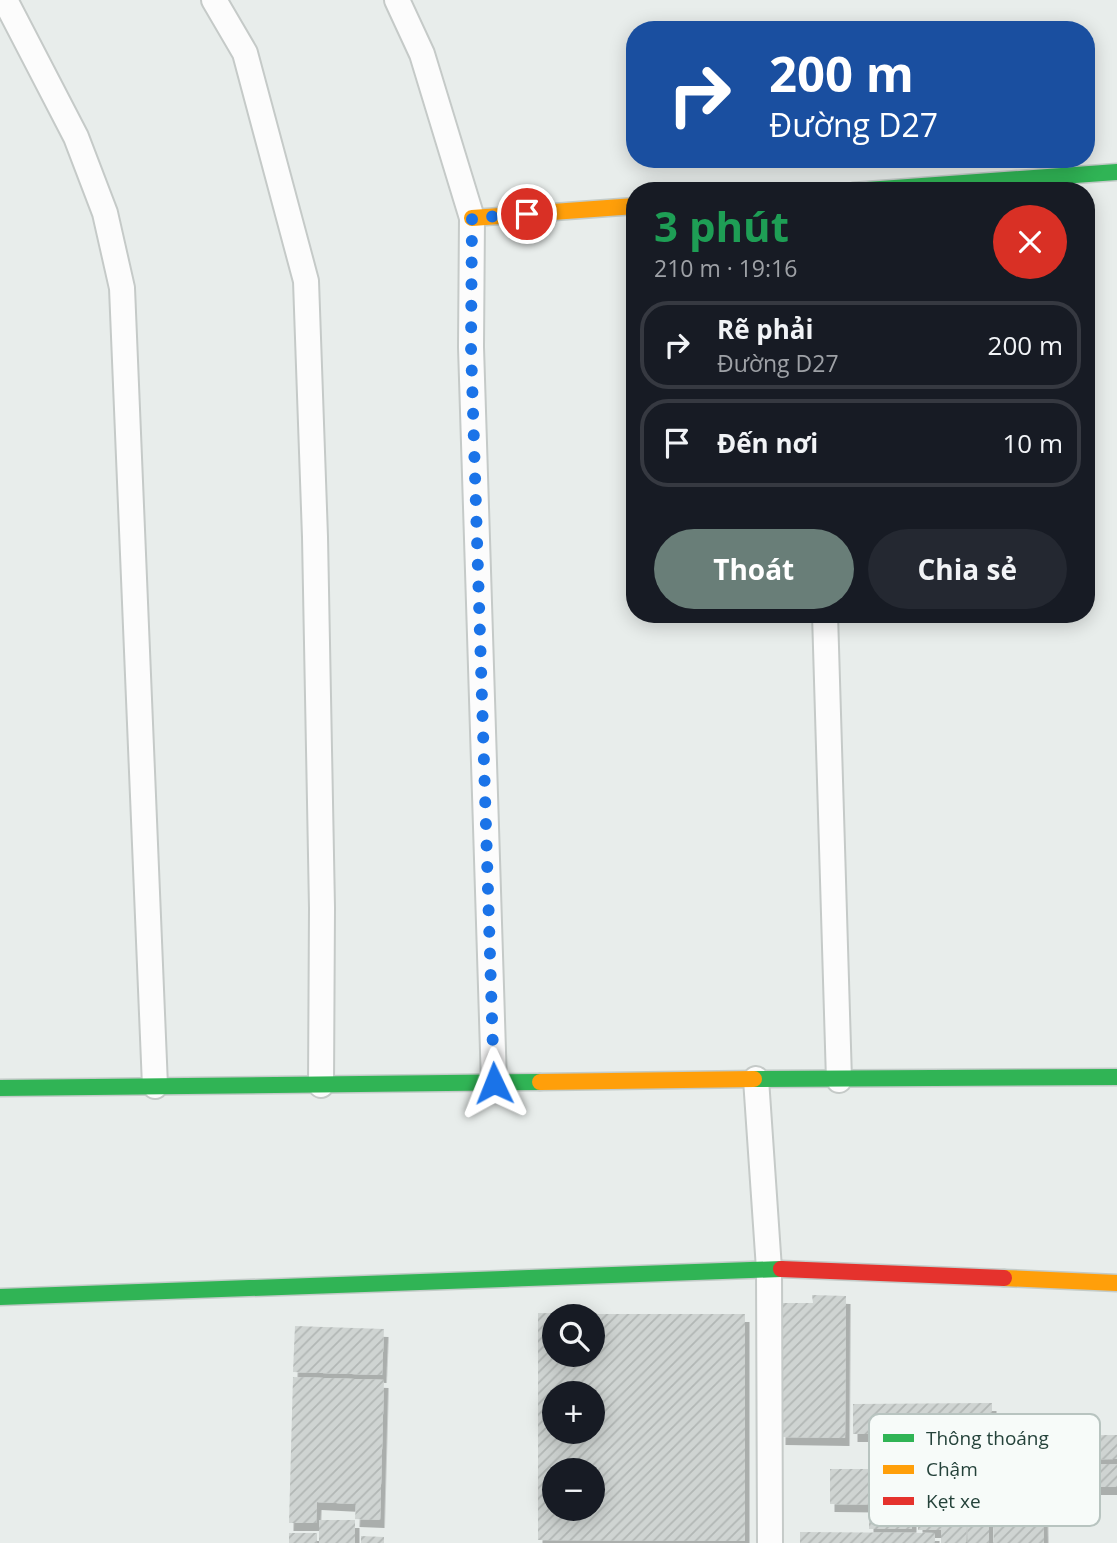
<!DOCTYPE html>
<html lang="vi">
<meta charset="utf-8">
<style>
:root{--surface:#171b24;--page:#242831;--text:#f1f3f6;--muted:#9ea1a6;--line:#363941;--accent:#697e78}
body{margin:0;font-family:"Open Sans",sans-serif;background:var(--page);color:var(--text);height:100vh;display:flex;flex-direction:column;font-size:26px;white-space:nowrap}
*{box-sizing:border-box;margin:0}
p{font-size:23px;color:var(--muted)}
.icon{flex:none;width:38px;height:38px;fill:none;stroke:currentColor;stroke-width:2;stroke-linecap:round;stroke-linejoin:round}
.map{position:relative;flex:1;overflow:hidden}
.details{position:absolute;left:626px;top:182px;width:469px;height:441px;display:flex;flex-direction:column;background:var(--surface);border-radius:28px;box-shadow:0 4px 18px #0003}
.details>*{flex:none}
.banner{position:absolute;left:626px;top:21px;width:469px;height:147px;border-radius:28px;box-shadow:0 4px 18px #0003;background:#1a4fa0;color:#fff;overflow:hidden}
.tools{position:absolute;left:542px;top:1304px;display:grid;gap:14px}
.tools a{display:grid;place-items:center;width:63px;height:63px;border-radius:50%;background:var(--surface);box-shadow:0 4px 18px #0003;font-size:35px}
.pin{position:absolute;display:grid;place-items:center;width:60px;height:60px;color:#fff;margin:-30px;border:4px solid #fff;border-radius:50%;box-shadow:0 2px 7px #0007}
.me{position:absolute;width:77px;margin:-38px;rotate:358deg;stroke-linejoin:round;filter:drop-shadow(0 0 5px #0008)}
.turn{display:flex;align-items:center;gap:24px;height:147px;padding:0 28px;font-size:32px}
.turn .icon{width:91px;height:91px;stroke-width:2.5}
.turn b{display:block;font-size:49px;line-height:60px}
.round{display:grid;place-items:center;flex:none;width:74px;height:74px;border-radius:37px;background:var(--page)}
.head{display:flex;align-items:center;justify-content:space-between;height:119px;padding:0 28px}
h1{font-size:42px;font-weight:700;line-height:52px;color:#1e9e55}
.action{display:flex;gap:14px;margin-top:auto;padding:14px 28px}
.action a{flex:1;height:80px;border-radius:42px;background:var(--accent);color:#fff;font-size:28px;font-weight:700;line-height:80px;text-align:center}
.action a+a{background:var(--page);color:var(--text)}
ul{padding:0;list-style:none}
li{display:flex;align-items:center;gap:21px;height:88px;margin:0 14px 10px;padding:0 14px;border:4px solid var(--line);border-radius:28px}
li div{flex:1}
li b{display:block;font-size:26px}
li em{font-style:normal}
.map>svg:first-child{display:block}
.building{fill:url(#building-hatch);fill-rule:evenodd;filter:url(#shadow)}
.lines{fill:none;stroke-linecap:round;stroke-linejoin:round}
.street-casing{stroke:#c5cac8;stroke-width:28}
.fast-casing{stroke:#c3cbc8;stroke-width:19}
.slow-casing{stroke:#c3cbc8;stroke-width:19}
.jam-casing{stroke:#c3cbc8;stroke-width:19}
.street{stroke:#fcfcfc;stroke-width:24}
.fast{stroke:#30b455;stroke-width:16}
.slow{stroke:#ff9f0a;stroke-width:16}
.jam{stroke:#e5322d;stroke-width:16}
.route{stroke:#1a73e8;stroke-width:12;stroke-dasharray:0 21.6}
.key{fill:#f7fbf9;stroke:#b8c4c0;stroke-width:2}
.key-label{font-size:19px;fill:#24423a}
</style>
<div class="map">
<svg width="1117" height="1543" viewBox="0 0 1117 1543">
<defs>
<pattern id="building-hatch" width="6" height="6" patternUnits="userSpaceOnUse" patternTransform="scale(1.75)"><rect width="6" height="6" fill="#cfd4d2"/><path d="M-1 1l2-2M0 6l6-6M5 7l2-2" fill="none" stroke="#b2b7b5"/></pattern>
<filter id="shadow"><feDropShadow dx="4.5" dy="8" stdDeviation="0" flood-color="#0004"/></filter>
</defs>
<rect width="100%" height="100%" fill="#e8edeb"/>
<g class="building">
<polygon points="812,1295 846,1296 845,1438 781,1437 783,1303 813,1303"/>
<path d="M538,1313L590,1314V1316H555V1354H593V1314H745V1541L538,1540ZM555,1393H593V1432H555ZM555,1470H593V1508H555Z"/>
<polygon points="295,1326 384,1329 382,1375 293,1372"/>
<polygon points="293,1377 384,1380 380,1520 355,1519 356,1504 317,1502 316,1523 289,1523"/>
<polygon points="992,1403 992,1434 853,1434 853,1404"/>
<polygon points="1117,1435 1117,1459 978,1460 978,1436"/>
<polygon points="1117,1464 1117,1487 966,1487 966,1465"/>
<polygon points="830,1469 943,1469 943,1487 913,1487 913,1505 830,1504"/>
<polygon points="918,1488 967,1489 967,1494 989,1494 989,1543 968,1543 967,1514 966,1543 941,1543 941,1530 918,1530"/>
<polygon points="993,1492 1043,1492 1044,1543 994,1543"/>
<polygon points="912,1508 912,1529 869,1529 869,1509"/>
<rect x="319" y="1520" width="36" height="23"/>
<polygon points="800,1532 935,1533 935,1543 800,1543"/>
<rect x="289" y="1533" width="28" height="10"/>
<polygon points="361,1536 384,1537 384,1543 361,1543"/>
</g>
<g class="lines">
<defs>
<g id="street">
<polyline points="5,0 76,137 105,213 122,288 155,1086"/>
<polyline points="214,0 245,53 306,281 315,537 322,908 321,1085"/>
<polyline points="397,0 422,54 472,218 471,347 494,1083"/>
<polyline points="825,614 839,1080"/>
<polyline points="756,1079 769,1269 770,1543"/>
</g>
<g id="fast">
<polyline points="853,191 1117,172"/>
<polyline points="754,1079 1117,1077"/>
<polyline points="0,1088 540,1082"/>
<polyline points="0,1297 781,1269"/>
</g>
<g id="slow">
<polyline points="472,218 635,206"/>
<polyline points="540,1082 754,1079"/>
<polyline points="1004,1278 1117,1283"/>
</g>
<polyline id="jam" points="781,1269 1004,1278"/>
</defs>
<use href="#street" class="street-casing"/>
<use href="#fast" class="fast-casing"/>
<use href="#slow" class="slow-casing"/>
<use href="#jam" class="jam-casing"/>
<use href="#street" class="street"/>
<use href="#fast" class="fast"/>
<use href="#slow" class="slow"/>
<use href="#jam" class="jam"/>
</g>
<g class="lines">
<polyline class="route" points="494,1083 471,347 472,218 527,214"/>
</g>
<rect x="869" y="1414" width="231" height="112" rx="10" class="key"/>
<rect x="883" y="1434" width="31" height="8" fill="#30b455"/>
<rect x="883" y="1465" width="31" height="9" fill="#ff9f0a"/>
<rect x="883" y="1497" width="31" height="8" fill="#e5322d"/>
<g class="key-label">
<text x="926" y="1445">Thông thoáng</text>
<text x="926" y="1476">Chậm</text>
<text x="926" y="1508">Kẹt xe</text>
</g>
</svg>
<div class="tools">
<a><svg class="icon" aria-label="search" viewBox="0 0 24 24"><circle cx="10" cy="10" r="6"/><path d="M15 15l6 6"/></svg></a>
<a>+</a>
<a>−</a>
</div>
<div class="pin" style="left:527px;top:214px;background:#d93025"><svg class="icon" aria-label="arrive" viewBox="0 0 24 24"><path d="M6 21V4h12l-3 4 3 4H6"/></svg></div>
<svg class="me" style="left:494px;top:1083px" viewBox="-20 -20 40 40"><path d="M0-17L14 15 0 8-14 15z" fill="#1a73e8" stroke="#fff" stroke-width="4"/></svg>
<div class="banner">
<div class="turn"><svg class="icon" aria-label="right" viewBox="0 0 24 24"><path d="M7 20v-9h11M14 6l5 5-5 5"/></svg><div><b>200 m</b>Đường D27</div></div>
</div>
<section class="details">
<div class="head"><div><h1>3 phút</h1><p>210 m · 19:16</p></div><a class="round" style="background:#d93025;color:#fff"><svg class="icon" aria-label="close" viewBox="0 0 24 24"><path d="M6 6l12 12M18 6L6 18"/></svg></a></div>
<ul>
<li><svg class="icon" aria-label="right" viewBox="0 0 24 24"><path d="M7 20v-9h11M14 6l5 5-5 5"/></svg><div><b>Rẽ phải</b><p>Đường D27</p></div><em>200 m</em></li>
<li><svg class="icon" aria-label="arrive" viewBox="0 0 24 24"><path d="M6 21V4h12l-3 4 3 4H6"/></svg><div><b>Đến nơi</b></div><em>10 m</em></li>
</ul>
<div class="action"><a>Thoát</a><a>Chia sẻ</a></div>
</section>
</div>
